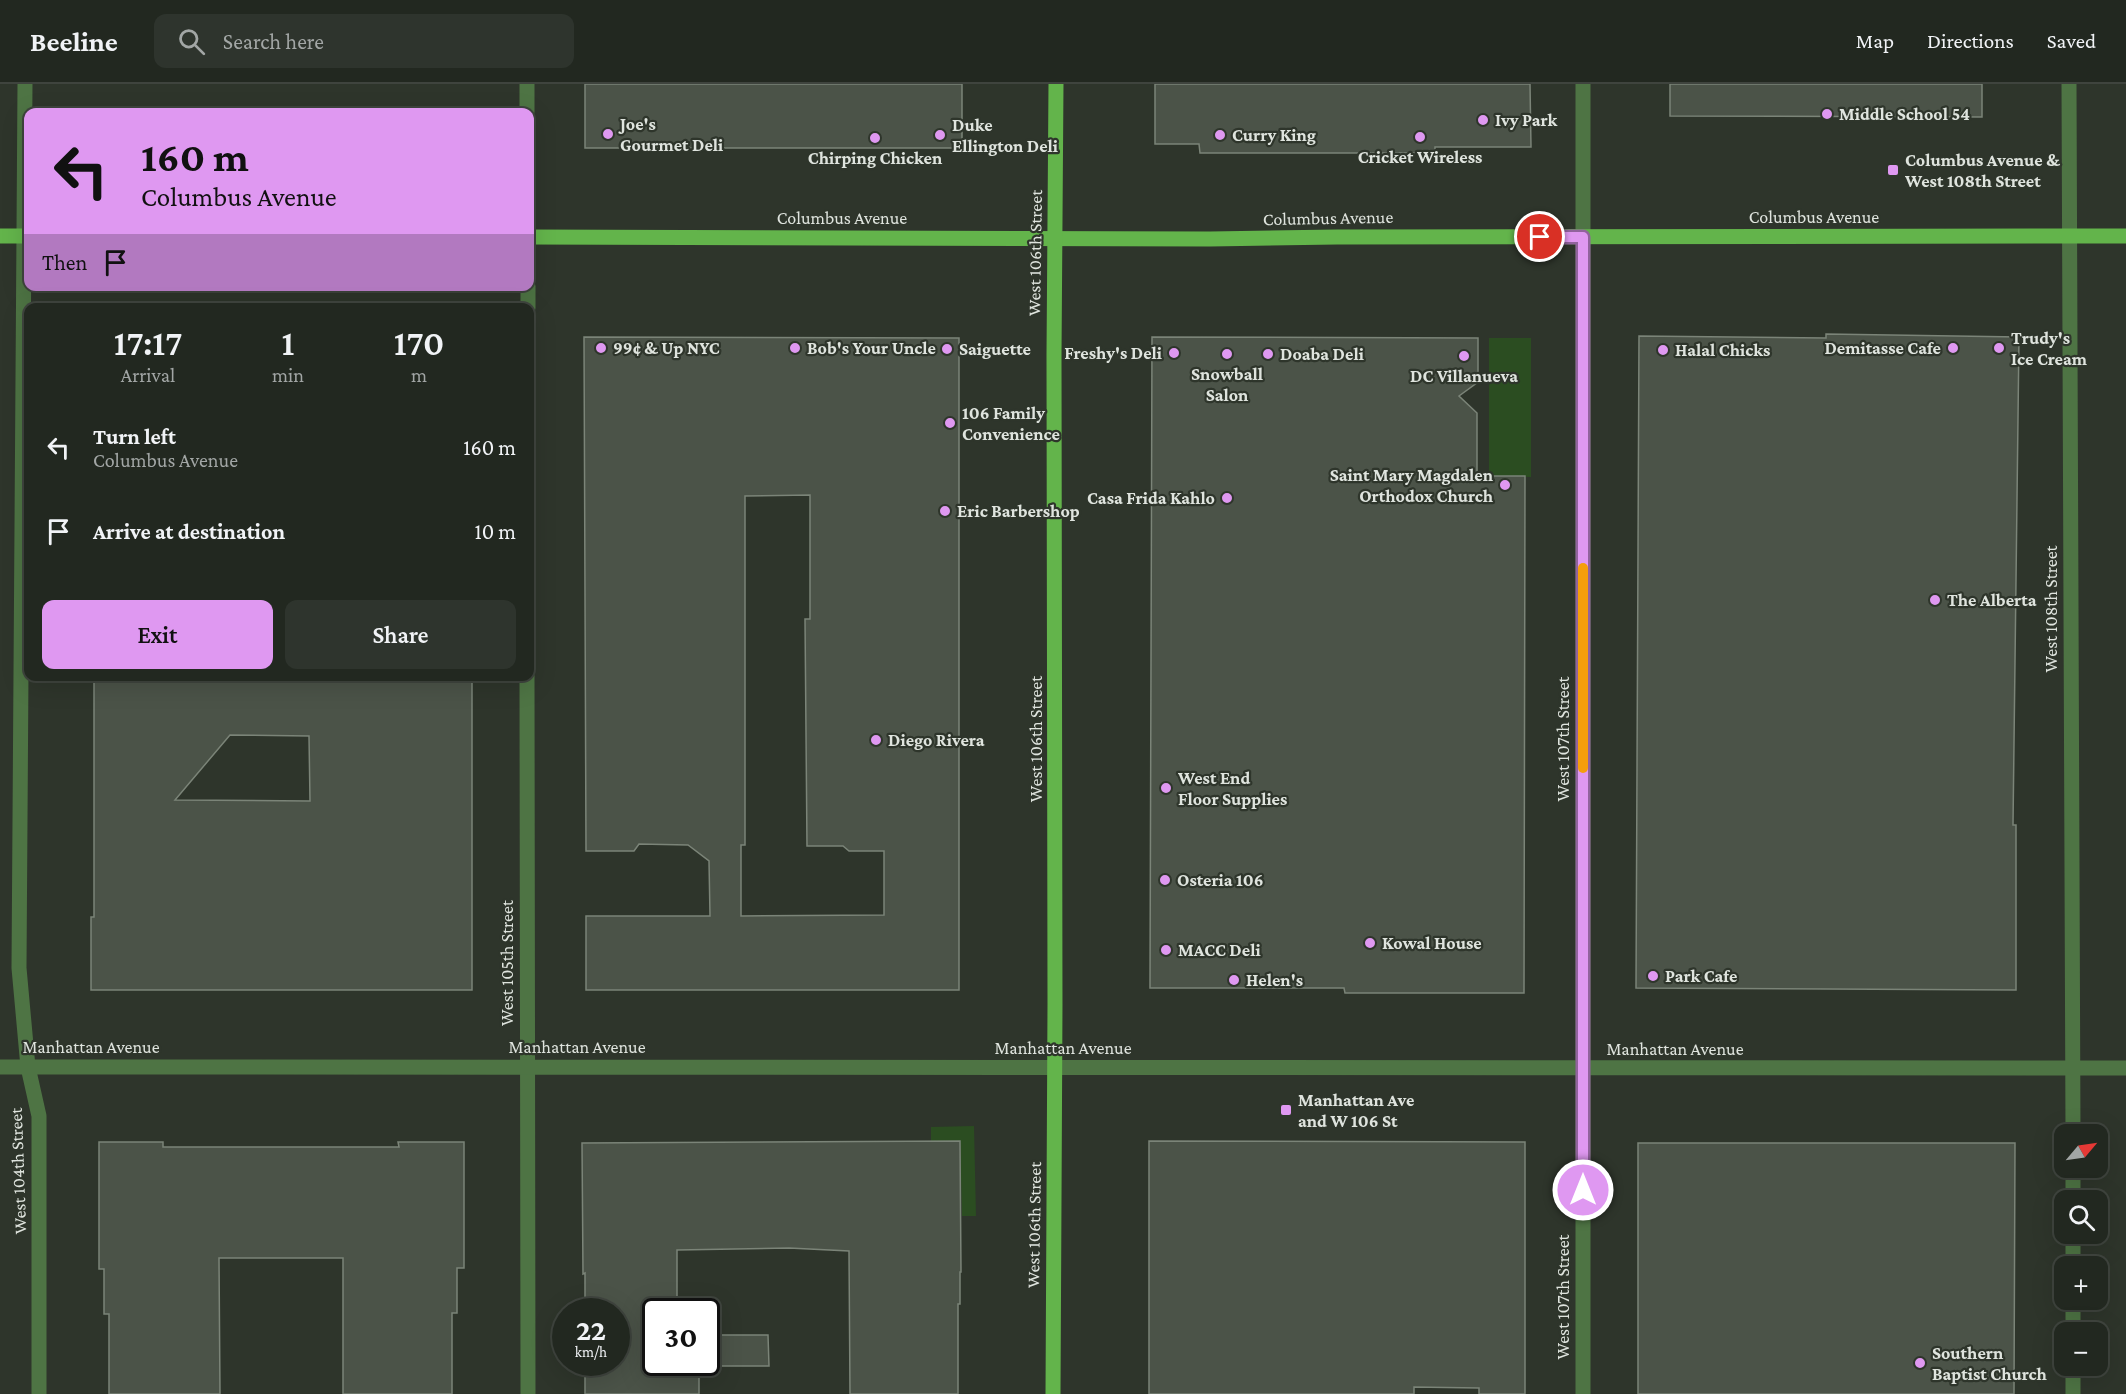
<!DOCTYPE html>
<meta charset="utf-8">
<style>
:root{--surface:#222820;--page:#2e342d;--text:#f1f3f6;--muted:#a2a6a5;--line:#3f443e;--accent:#df98f1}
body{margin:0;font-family:"Crimson Pro",serif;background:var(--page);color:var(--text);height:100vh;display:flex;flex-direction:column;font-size:22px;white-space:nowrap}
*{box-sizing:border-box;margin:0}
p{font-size:20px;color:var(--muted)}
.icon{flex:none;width:33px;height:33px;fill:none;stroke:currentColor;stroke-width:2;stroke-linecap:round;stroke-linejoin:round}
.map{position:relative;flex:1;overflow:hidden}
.sheet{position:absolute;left:24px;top:219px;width:510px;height:378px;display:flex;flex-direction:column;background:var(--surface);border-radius:12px;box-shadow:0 6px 24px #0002,0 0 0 2px var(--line)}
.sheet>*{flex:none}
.top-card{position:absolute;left:24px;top:24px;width:510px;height:183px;border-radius:12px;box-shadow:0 6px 24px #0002,0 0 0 2px var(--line);background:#df98f1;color:#111;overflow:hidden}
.needle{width:39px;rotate:61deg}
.tools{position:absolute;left:2054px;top:1040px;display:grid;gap:12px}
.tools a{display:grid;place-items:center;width:54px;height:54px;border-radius:12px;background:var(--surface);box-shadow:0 6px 24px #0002,0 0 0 2px var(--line);font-size:30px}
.speed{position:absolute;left:552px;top:1214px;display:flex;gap:12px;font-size:30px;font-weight:700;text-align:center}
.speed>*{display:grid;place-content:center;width:78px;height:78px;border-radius:50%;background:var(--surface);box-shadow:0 6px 24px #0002,0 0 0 2px var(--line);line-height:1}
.speed small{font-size:15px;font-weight:400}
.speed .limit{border:3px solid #111;border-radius:9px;background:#fff;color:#111}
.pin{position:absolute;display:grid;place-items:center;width:51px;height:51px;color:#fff;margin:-26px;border:3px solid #fff;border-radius:50%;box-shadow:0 2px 6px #0007}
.me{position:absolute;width:66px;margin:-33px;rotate:0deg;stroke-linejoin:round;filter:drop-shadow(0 0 4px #0008)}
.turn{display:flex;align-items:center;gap:21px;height:126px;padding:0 18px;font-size:27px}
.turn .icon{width:78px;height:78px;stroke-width:2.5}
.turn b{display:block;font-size:42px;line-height:51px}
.then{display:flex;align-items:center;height:57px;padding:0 18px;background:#0003;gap:12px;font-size:22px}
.eta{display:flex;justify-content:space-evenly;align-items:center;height:102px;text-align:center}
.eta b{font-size:36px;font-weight:600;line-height:42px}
.button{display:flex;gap:12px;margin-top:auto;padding:12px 18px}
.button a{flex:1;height:69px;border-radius:12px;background:var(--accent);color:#111;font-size:24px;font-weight:600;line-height:69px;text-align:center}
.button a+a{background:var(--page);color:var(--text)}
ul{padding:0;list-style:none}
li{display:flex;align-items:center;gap:18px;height:84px;padding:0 18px}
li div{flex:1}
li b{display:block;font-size:22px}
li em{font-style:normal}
header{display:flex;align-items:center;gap:36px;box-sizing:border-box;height:84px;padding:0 30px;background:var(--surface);border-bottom:2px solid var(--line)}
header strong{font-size:28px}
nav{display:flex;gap:33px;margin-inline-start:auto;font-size:21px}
.search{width:420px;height:54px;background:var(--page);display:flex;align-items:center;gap:15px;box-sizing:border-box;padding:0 21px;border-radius:12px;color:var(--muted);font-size:22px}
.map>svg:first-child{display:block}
.green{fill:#2b4d21}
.building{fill:#4b5348;stroke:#7b8478;stroke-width:1.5;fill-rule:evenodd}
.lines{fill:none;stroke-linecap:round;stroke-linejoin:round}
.minor{stroke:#4e7444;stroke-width:15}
.major{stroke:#63b44b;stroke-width:15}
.route-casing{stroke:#91639d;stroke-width:15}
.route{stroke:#df98f1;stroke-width:10}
.slow{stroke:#f59e0b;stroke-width:10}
.poi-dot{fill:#df98f1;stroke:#2e352b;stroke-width:2}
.labels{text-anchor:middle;stroke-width:4.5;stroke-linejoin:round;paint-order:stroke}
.poi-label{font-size:18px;font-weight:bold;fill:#dfe4de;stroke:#2e352b;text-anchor:start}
.street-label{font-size:18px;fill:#dfe4de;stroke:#2e352b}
</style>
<header>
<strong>Beeline</strong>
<div class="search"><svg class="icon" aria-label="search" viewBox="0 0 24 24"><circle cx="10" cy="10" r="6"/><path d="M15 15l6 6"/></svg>Search here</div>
<nav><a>Map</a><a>Directions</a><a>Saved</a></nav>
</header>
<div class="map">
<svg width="2126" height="1310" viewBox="0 0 2126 1310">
<rect width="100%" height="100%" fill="#2e352b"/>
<g class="green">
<polygon points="1489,254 1531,254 1531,393 1489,392"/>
<polygon points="974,1042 976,1132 962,1132 960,1057 931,1057 931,1043"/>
</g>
<g class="building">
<rect x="585" y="0" width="377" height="64"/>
<polygon points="1155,0 1530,0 1531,63 1435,63 1435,69 1200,69 1199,60 1155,60"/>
<polygon points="1670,0 1982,0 1982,33 1670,32"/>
<polygon points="1826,250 2019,253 2013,741 2016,741 2016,906 1636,904 1639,252 1826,254"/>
<path d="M584,253L959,254V906H586V832H710L709,777L688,761L639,760L634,767H586ZM810,411V535H805L807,762H843L849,767H884V831L741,832V761H745V412Z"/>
<polygon points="1152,253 1478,254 1478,298 1459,312 1477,329 1477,392 1525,392 1524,909 1345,909 1344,904 1150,904"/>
<path d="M94,592H472V906H91V833H94ZM230,651L309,652L310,717L175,716Z"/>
<polygon points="960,1057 961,1188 960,1188 960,1220 958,1220 958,1310 850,1310 849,1167 789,1164 677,1166 677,1227 656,1227 656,1278 706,1278 706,1251 768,1251 769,1282 699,1282 699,1310 585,1310 585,1278 616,1278 616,1227 585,1227 585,1189 583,1190 582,1059"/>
<polygon points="1149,1057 1525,1058 1525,1310 1479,1310 1479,1304 1414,1303 1414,1310 1149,1310"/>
<polygon points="99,1058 163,1058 163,1063 399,1063 398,1058 464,1058 464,1184 457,1184 457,1229 452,1229 452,1310 343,1310 343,1174 219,1174 220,1310 109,1310 109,1230 104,1230 104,1185 99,1185"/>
<polygon points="1638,1059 2015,1059 2014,1310 1638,1310"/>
</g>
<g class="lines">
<g class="minor">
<polyline points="25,0 19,884 28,983 39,1032 39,1310"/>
<polyline points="2069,0 2073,1050"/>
<polyline points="527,28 527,0"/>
<polyline points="528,224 528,202"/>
<polyline points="527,592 528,1310"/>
<polyline points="0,983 2126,984"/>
<polyline points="2073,1083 2073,1116"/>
<polyline points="2073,1149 2073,1182"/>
<polyline points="2073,1215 2073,1248"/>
<polyline points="2073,1281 2073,1310"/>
<polyline points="1583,1310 1583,0"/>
</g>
<g class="major">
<polyline points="0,152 28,152"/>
<polyline points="530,153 1210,155 1337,153 2126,152"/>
<polyline points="1053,1310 1055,920 1054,271 1056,0"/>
</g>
</g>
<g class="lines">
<defs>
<polyline id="route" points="1540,153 1583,153 1583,1106"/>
</defs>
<use href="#route" class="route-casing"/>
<use href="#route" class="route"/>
<polyline class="slow" points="1583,484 1583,684"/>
</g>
<g class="poi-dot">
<circle cx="1827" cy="30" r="6"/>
<circle cx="1483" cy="36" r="6"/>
<circle cx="608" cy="50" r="6"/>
<circle cx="940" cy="51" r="6"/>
<circle cx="1220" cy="51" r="6"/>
<circle cx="1420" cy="53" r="6"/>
<circle cx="875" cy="54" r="6"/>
<rect x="1887" y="80" width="12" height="12" rx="3"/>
<circle cx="601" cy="264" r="6"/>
<circle cx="795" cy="264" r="6"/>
<circle cx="1953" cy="264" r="6"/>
<circle cx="1999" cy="264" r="6"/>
<circle cx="947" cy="265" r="6"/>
<circle cx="1663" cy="266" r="6"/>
<circle cx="1174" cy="269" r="6"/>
<circle cx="1227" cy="270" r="6"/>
<circle cx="1268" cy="270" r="6"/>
<circle cx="1464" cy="272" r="6"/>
<circle cx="950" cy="339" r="6"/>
<circle cx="1505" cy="401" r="6"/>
<circle cx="1227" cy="414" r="6"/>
<circle cx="945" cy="427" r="6"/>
<circle cx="1935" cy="516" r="6"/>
<circle cx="876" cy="656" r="6"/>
<circle cx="1166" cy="704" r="6"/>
<circle cx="1165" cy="796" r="6"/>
<circle cx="1370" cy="859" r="6"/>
<circle cx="1166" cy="866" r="6"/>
<circle cx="1653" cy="892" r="6"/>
<circle cx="1234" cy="896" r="6"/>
<rect x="1280" y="1020" width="12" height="12" rx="3"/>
<circle cx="1920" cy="1279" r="6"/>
</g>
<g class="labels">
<g class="poi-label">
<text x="1839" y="36">Middle School 54</text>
<text x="1495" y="42">Ivy Park</text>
<text x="620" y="46">Joe's<tspan x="620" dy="21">Gourmet Deli</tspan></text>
<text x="952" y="47">Duke<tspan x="952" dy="21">Ellington Deli</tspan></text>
<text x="1232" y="57">Curry King</text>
<text x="1420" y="79" text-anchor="middle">Cricket Wireless</text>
<text x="875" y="80" text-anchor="middle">Chirping Chicken</text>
<text x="1905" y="82">Columbus Avenue &amp;<tspan x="1905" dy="21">West 108th Street</tspan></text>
<text x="2011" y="260">Trudy's<tspan x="2011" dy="21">Ice Cream</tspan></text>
<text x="613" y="270">99¢ &amp; Up NYC</text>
<text x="807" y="270">Bob's Your Uncle</text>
<text x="1941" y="270" text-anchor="end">Demitasse Cafe</text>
<text x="959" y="271">Saiguette</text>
<text x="1675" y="272">Halal Chicks</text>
<text x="1162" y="275" text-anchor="end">Freshy's Deli</text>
<text x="1280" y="276">Doaba Deli</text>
<text x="1227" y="296" text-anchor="middle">Snowball<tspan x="1227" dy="21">Salon</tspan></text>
<text x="1464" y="298" text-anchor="middle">DC Villanueva</text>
<text x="962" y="335">106 Family<tspan x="962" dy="21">Convenience</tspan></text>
<text x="1493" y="397" text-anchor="end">Saint Mary Magdalen<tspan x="1493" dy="21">Orthodox Church</tspan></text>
<text x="1215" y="420" text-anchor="end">Casa Frida Kahlo</text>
<text x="957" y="433">Eric Barbershop</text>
<text x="1947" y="522">The Alberta</text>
<text x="888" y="662">Diego Rivera</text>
<text x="1178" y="700">West End<tspan x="1178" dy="21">Floor Supplies</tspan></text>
<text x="1177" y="802">Osteria 106</text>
<text x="1382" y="865">Kowal House</text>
<text x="1178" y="872">MACC Deli</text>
<text x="1665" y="898">Park Cafe</text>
<text x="1246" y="902">Helen's</text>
<text x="1298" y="1022">Manhattan Ave<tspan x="1298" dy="21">and W 106 St</tspan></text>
<text x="1932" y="1275">Southern<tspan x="1932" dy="21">Baptist Church</tspan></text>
</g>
<g class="street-label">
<text x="1814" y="139">Columbus Avenue</text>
<text x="842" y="140">Columbus Avenue</text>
<text transform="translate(1328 134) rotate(-1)" y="6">Columbus Avenue</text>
<text transform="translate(1035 169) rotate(-89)" y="6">West 106th Street</text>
<text transform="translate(2051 525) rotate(-90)" y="6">West 108th Street</text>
<text transform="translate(1036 655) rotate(-90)" y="6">West 106th Street</text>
<text transform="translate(1563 655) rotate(-90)" y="6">West 107th Street</text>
<text transform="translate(507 879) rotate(-90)" y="6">West 105th Street</text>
<text x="91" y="969">Manhattan Avenue</text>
<text x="577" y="969">Manhattan Avenue</text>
<text x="1063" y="970">Manhattan Avenue</text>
<text x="1675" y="971">Manhattan Avenue</text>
<text transform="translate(18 1087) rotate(-92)" y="6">West 104th Street</text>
<text transform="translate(1034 1141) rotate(-89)" y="6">West 106th Street</text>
<text transform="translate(1563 1213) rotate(-90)" y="6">West 107th Street</text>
</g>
</g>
</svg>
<div class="tools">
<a><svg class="needle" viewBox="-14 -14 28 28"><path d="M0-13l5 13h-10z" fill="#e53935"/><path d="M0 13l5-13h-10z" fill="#a2a6a5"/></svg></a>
<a><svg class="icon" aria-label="search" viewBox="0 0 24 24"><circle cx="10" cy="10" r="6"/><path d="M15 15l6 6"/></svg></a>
<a>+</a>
<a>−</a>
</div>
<div class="speed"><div>22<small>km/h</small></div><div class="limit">30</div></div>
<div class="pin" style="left:1540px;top:153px;background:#d93025"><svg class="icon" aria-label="arrive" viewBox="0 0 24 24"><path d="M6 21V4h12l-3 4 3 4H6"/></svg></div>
<svg class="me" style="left:1583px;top:1106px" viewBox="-20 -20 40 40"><circle r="17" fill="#df98f1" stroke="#fff" stroke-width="3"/><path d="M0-11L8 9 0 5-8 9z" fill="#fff"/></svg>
<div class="top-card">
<div class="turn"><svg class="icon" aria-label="left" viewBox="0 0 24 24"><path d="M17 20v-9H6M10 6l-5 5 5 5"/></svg><div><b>160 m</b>Columbus Avenue</div></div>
<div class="then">Then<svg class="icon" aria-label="arrive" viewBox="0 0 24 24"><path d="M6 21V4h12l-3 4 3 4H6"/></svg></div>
</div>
<section class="sheet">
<div class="eta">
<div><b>17:17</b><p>Arrival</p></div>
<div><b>1</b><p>min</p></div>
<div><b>170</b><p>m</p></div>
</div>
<ul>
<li><svg class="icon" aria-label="left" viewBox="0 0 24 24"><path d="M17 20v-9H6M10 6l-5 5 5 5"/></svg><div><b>Turn left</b><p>Columbus Avenue</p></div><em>160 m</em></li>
<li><svg class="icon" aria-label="arrive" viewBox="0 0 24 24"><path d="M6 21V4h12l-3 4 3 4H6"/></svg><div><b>Arrive at destination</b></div><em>10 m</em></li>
</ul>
<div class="button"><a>Exit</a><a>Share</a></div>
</section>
</div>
